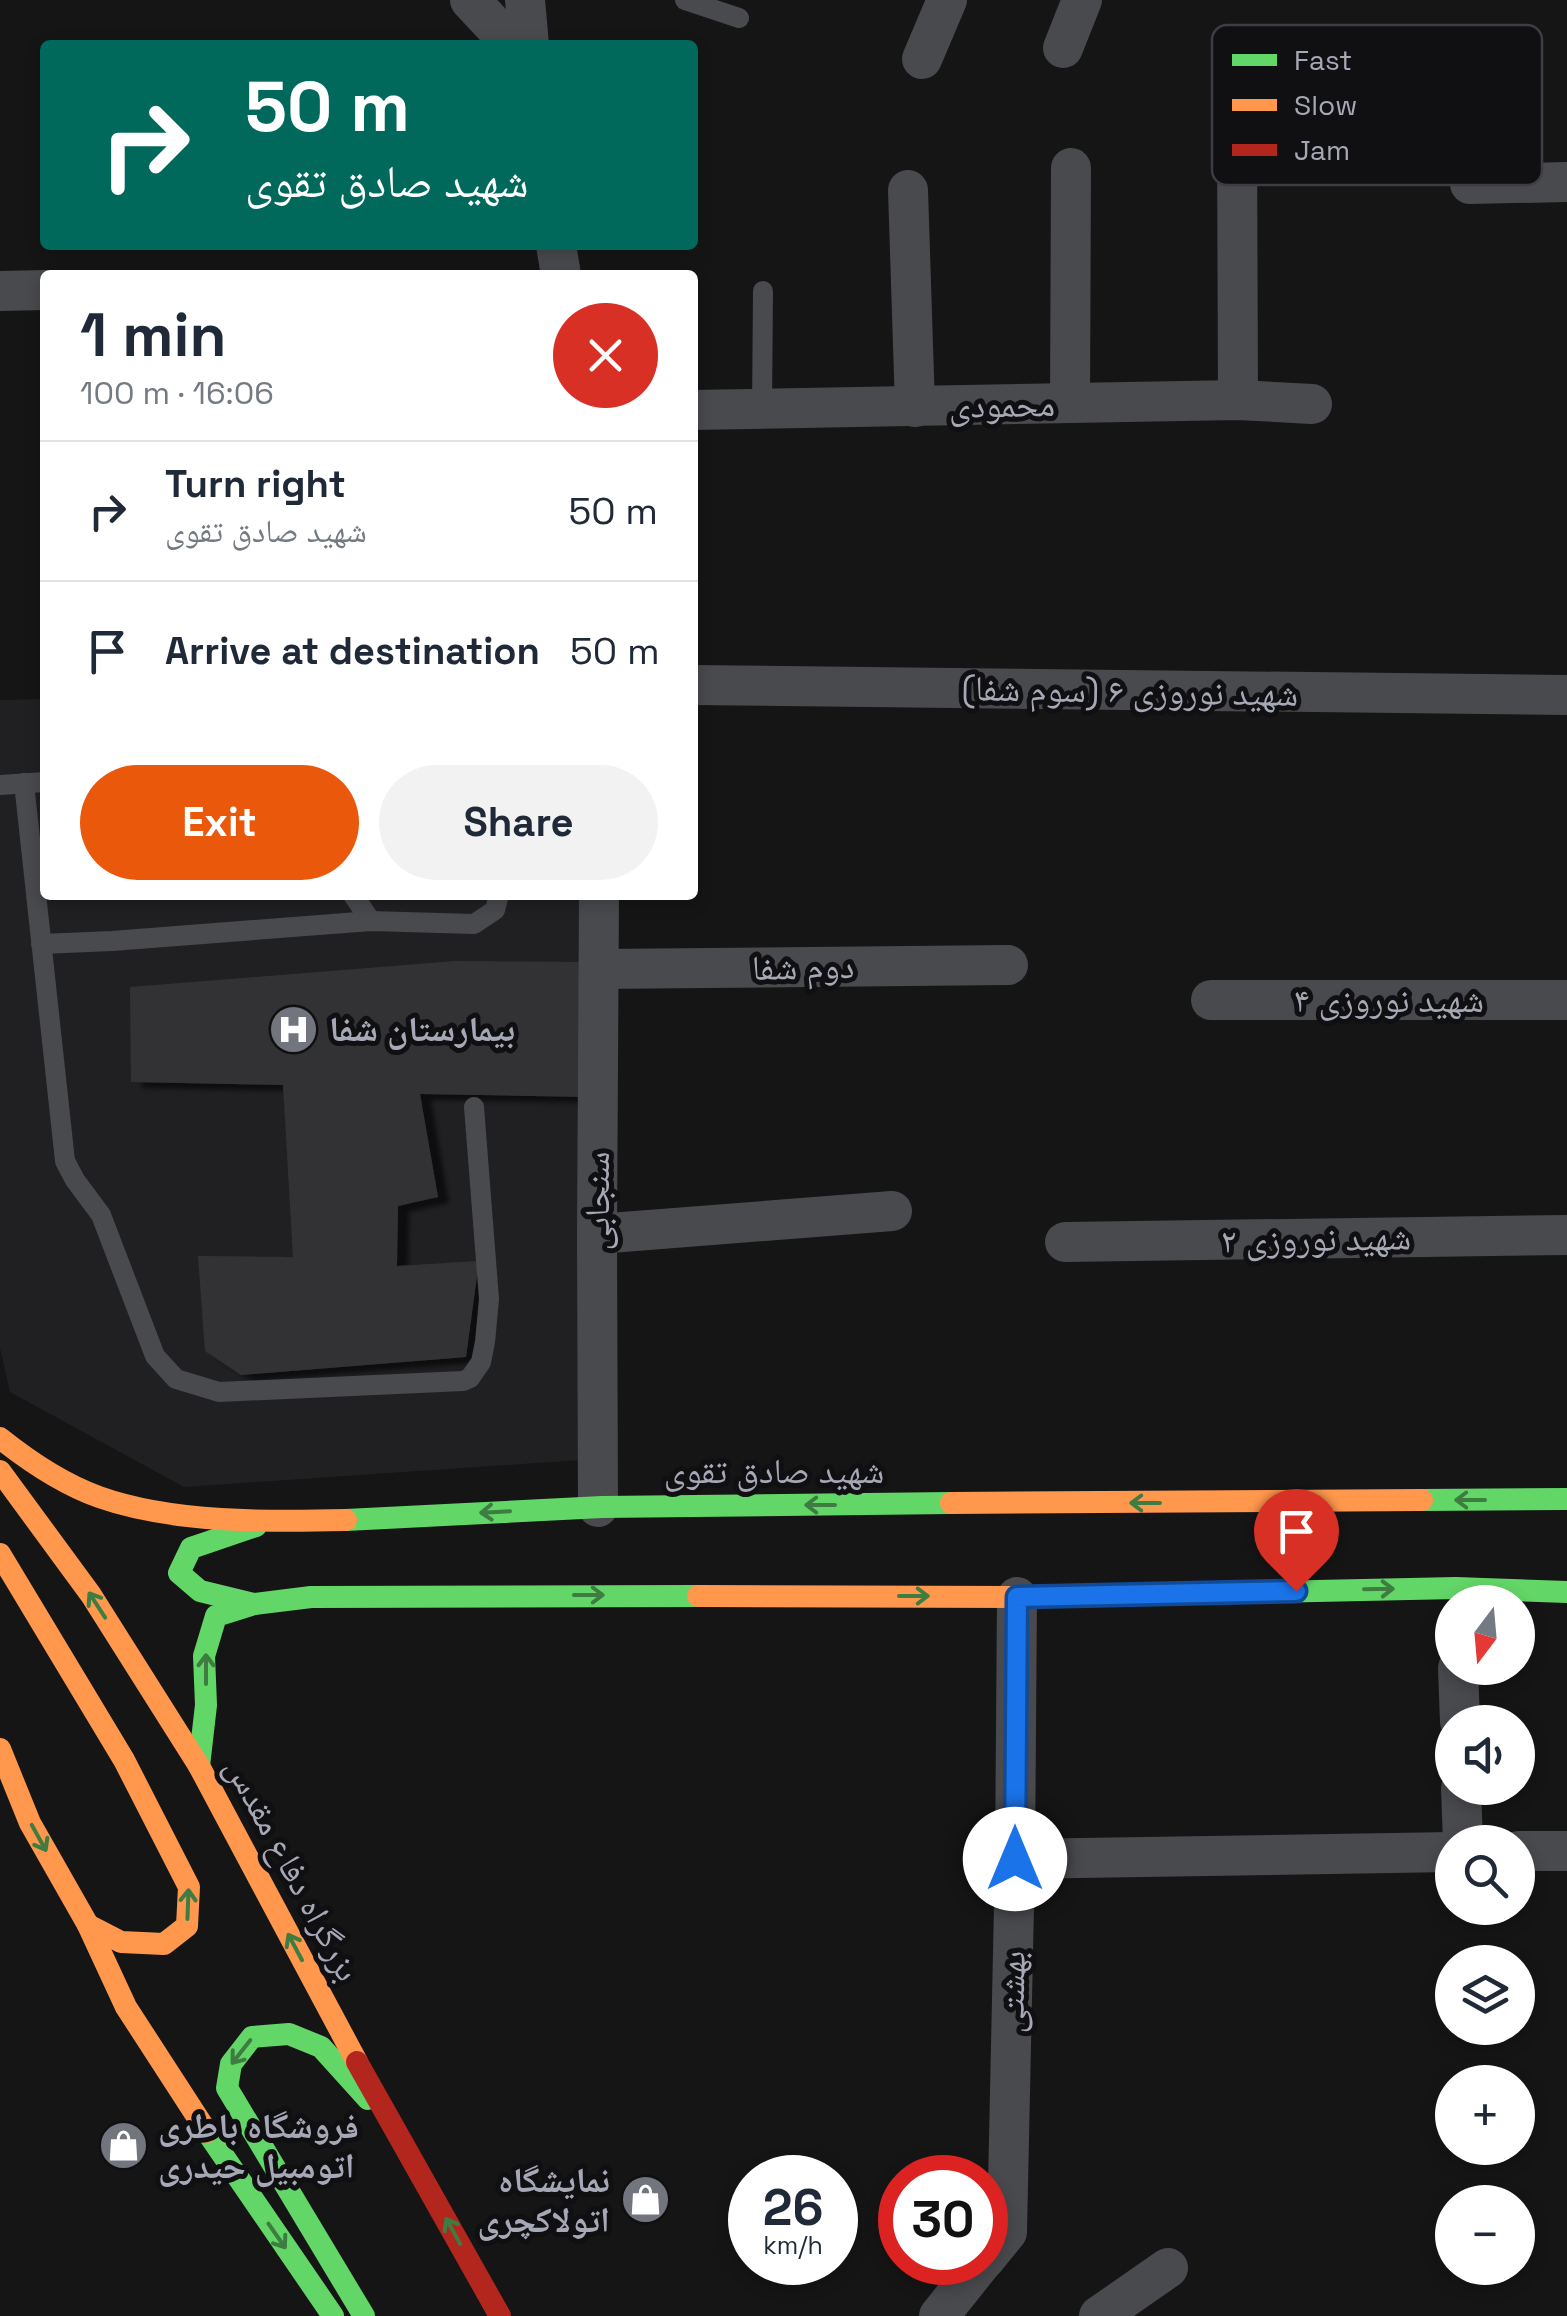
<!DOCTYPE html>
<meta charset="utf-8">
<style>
:root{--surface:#fff;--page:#f2f2f3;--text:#1f2937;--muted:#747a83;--line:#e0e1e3;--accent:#ea580c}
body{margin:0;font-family:"Space Grotesk","Noto Naskh Arabic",sans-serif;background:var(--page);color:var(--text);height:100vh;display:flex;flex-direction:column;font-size:38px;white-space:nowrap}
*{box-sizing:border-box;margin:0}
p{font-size:32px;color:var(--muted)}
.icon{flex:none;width:55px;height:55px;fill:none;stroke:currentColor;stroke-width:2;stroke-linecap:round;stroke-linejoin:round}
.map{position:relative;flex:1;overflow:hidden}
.panel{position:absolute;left:40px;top:270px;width:658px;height:630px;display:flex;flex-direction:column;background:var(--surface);border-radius:10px;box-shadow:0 5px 15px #0003}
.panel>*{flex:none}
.guide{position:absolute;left:40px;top:40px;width:658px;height:210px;border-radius:10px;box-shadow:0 5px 15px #0003;background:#00695c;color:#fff;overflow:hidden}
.needle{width:65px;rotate:196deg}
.fabs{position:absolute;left:1435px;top:1585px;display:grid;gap:20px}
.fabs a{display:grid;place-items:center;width:100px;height:100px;border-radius:50%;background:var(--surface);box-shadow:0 5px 15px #0003;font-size:50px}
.speed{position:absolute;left:728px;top:2155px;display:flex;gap:20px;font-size:50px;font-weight:700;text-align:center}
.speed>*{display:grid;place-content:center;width:130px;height:130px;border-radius:50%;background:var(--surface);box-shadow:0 5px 15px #0003;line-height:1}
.speed small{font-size:25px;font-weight:400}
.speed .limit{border:15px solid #d22;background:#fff;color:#111}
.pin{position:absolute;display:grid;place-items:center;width:85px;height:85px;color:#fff;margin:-102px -42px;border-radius:50% 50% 50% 0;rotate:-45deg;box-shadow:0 0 10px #0007}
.pin .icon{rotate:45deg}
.me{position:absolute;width:110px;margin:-55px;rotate:0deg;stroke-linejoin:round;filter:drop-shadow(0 0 8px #0008)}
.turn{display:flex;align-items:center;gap:35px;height:210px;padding:0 40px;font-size:45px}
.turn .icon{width:130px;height:130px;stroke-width:2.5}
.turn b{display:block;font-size:70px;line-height:85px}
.round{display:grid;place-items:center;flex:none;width:105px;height:105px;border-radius:52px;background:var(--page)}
.overview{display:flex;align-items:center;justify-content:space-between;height:170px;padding:0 40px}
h1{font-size:60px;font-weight:700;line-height:75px}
.action{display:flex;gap:20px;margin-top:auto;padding:20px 40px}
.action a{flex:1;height:115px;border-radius:60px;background:var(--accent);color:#fff;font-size:40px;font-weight:700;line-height:115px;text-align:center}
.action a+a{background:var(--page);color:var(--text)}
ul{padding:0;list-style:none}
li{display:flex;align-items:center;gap:30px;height:140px;padding:0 40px;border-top:2px solid var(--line)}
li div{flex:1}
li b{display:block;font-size:38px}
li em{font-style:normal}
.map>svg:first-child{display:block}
.built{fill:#201f22}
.building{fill:#323335;filter:url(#shadow)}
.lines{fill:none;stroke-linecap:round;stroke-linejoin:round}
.lane{stroke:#494a4e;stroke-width:20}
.street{stroke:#494a4e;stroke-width:40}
.fast{stroke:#63d668;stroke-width:22}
.slow{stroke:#ff974d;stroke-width:22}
.jam{stroke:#b3261e;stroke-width:22}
.oneway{stroke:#3e7c41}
.route-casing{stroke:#114b97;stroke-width:25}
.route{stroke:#1a73e8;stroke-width:18}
.labels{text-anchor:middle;stroke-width:10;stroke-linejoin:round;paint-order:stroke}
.street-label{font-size:35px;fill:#a6a8b6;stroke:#100f11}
.poi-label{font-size:35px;font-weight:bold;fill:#a6a8b6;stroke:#100f11;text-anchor:start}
.key{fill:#100f11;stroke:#3d3d43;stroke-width:2.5}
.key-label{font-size:28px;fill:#a6a8b6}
</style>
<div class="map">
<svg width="1567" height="2316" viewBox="0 0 1567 2316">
<defs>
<filter id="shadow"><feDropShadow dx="11" dy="6" stdDeviation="2.5" flood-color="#0009"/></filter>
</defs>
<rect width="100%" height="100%" fill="#151515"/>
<polygon class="built" points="45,699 45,895 585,895 596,1459 184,1487 10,1392 0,1348 0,700"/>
<polygon class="building" points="456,961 586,962 589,1097 420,1094 438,1197 398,1206 397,1266 479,1261 466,1357 241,1375 205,1351 198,1256 293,1257 283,1085 131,1082 130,987"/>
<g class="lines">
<g class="lane">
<polyline points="685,0 739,18"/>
<polyline points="762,409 763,291"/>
<polyline points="24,783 65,1161 75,1180 101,1215 155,1356 176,1379 219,1392 463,1381 470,1378 481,1362 485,1342 489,1299 474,1107"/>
<polyline points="0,785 45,782"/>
<polyline points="353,895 371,921"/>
<polyline points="41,944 112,941 371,921 474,924 495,910 499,895"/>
</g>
<g class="street">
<polyline points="470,0 512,45"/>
<polyline points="525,0 529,45"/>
<polyline points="1063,48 1082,0"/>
<polyline points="922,59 947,0"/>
<polyline points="1470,184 1567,182"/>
<polyline points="908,190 915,407"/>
<polyline points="556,245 561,275"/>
<polyline points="0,291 45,290"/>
<polyline points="1238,400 1237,126 1399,112"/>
<polyline points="1070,403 1071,168"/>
<polyline points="692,410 1238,400 1312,404"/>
<polyline points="692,685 1567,695"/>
<polyline points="599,969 1008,965"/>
<polyline points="1211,1000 1567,1000"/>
<polyline points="597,1234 892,1211"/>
<polyline points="1065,1242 1567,1235"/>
<polyline points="598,1507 597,1234 599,895"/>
<polyline points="1458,1668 1460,1722"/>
<polyline points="1461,1788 1463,1842"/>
<polyline points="1518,1851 1567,1851"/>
<polyline points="1015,1859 1452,1852"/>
<polyline points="985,2259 1007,2232 1015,1859 1017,1597"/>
<polyline points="939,2316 982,2262"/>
<polyline points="1099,2316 1168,2268"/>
</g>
<g class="fast">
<polyline points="1422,1500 1567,1499"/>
<polyline points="346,1520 602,1507 951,1503"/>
<polyline points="1034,1597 1456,1588 1567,1592"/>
<polyline points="254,1604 200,1591 179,1573 191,1548 256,1526"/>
<polyline points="199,1766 206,1705 204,1656 216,1616 254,1604 311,1597 698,1596"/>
<polyline points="207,2132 333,2316"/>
<polyline points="364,2316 227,2088 231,2064 252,2037 289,2034 321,2047 368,2099"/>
</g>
<g class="slow">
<path d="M0,1438C30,1462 63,1484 99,1497C172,1523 269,1522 346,1520"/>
<polyline points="0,1471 91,1595 199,1766 357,2062"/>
<polyline points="951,1503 1422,1500"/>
<polyline points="0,1554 124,1760 189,1887 187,1926 164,1944 121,1942 88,1925"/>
<polyline points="698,1596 1034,1597"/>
<polyline points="0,1749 30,1823 88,1925 126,2007 207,2132"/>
</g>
<polyline class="jam" points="357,2062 500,2316"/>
</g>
<defs><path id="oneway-shaft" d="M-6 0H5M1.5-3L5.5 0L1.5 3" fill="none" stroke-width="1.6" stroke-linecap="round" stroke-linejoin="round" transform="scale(2.5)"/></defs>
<g class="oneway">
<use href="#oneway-shaft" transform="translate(1470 1500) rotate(180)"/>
<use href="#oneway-shaft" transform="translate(1145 1503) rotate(180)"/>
<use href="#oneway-shaft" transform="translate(820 1505) rotate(180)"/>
<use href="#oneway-shaft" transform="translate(495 1512) rotate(177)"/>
<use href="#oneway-shaft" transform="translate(1379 1589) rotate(-1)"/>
<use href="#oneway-shaft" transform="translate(589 1595)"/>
<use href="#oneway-shaft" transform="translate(914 1596)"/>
<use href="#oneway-shaft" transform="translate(97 1605) rotate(-123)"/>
<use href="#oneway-shaft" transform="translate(206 1669) rotate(-90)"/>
<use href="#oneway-shaft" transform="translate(39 1838) rotate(61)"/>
<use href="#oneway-shaft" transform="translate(188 1904) rotate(-88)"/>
<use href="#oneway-shaft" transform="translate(295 1947) rotate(-118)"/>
<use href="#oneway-shaft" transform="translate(241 2052) rotate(128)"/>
<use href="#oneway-shaft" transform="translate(453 2231) rotate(-119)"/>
<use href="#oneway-shaft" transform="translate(277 2236) rotate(55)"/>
</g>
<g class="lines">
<defs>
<polyline id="route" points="1015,1859 1017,1597 1296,1591"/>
</defs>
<use href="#route" class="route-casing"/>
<use href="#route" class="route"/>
</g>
<defs>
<symbol id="hospital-disc" viewBox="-11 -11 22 22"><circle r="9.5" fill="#73757e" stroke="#100f11"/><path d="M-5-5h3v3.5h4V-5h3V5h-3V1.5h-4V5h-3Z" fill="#fff"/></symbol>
<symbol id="shop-disc" viewBox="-11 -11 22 22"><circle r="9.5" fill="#73757e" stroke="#100f11"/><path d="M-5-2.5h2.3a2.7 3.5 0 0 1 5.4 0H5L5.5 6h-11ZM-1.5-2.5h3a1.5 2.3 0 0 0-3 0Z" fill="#fff"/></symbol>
</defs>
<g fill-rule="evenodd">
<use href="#hospital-disc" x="266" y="1002" width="55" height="55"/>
<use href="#shop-disc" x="96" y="2118" width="55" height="55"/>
<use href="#shop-disc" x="618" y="2172" width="55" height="55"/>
</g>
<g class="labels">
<g class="street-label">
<text transform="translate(1002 405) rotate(-1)" y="12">محمودی</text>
<text transform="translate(1130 691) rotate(1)" y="12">شهید نوروزی ۶ (سوم شفا)</text>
<text transform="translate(803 967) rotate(-1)" y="12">دوم شفا</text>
<text x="1389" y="1012">شهید نوروزی ۴</text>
<text transform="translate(597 1201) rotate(-90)" y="12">سنجابی</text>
<text transform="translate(1316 1239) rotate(-1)" y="12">شهید نوروزی ۲</text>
<text x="774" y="1483">شهید صادق تقوی</text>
<text transform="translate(293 1869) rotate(62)" y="12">بزرگراه دفاع مقدس</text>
<text transform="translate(1012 1992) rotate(-89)" y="12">بهشتی</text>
</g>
<g class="poi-label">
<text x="329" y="1041">بیمارستان شفا</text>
<text x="158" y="2138">فروشگاه باطری<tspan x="158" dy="40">اتومبیل حیدری</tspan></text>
<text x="610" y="2192" text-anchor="end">نمایشگاه<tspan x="610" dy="40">اتولاکچری</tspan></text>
</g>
</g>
<rect x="1212" y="25" width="330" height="160" rx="15" class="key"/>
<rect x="1232" y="54" width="45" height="12" fill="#63d668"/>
<rect x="1232" y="99" width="45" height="12" fill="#ff974d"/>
<rect x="1232" y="144" width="45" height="12" fill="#b3261e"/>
<g class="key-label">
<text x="1294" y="70">Fast</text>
<text x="1294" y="115">Slow</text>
<text x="1294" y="160">Jam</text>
</g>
</svg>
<div class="fabs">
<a><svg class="needle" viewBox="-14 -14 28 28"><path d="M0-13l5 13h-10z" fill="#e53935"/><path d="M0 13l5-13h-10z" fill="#747a83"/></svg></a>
<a><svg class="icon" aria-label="sound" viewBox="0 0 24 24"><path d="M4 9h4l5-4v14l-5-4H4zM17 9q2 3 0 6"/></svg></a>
<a><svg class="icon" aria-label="search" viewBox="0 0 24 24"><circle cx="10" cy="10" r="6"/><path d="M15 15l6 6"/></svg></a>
<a><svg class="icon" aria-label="layers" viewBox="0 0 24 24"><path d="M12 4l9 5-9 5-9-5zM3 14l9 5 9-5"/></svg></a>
<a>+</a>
<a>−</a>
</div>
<div class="speed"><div>26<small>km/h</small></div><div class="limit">30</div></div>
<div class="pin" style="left:1296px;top:1591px;background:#d93025"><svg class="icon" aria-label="arrive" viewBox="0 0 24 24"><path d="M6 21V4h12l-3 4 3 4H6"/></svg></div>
<svg class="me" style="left:1015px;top:1859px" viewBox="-20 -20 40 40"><circle r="19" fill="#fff"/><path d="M0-13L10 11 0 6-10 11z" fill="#1a73e8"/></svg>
<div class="guide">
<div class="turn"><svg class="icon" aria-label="right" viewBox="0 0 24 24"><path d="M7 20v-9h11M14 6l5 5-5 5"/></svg><div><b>50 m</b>شهید صادق تقوی</div></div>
</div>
<section class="panel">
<div class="overview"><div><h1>1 min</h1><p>100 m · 16:06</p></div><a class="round" style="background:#d93025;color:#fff"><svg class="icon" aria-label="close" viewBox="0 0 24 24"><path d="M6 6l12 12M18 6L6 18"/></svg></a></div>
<ul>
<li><svg class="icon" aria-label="right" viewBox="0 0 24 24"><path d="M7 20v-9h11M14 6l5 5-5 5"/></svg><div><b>Turn right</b><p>شهید صادق تقوی</p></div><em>50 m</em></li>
<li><svg class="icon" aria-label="arrive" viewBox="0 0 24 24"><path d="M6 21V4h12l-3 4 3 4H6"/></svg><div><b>Arrive at destination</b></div><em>50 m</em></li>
</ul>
<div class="action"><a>Exit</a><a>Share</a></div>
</section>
</div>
